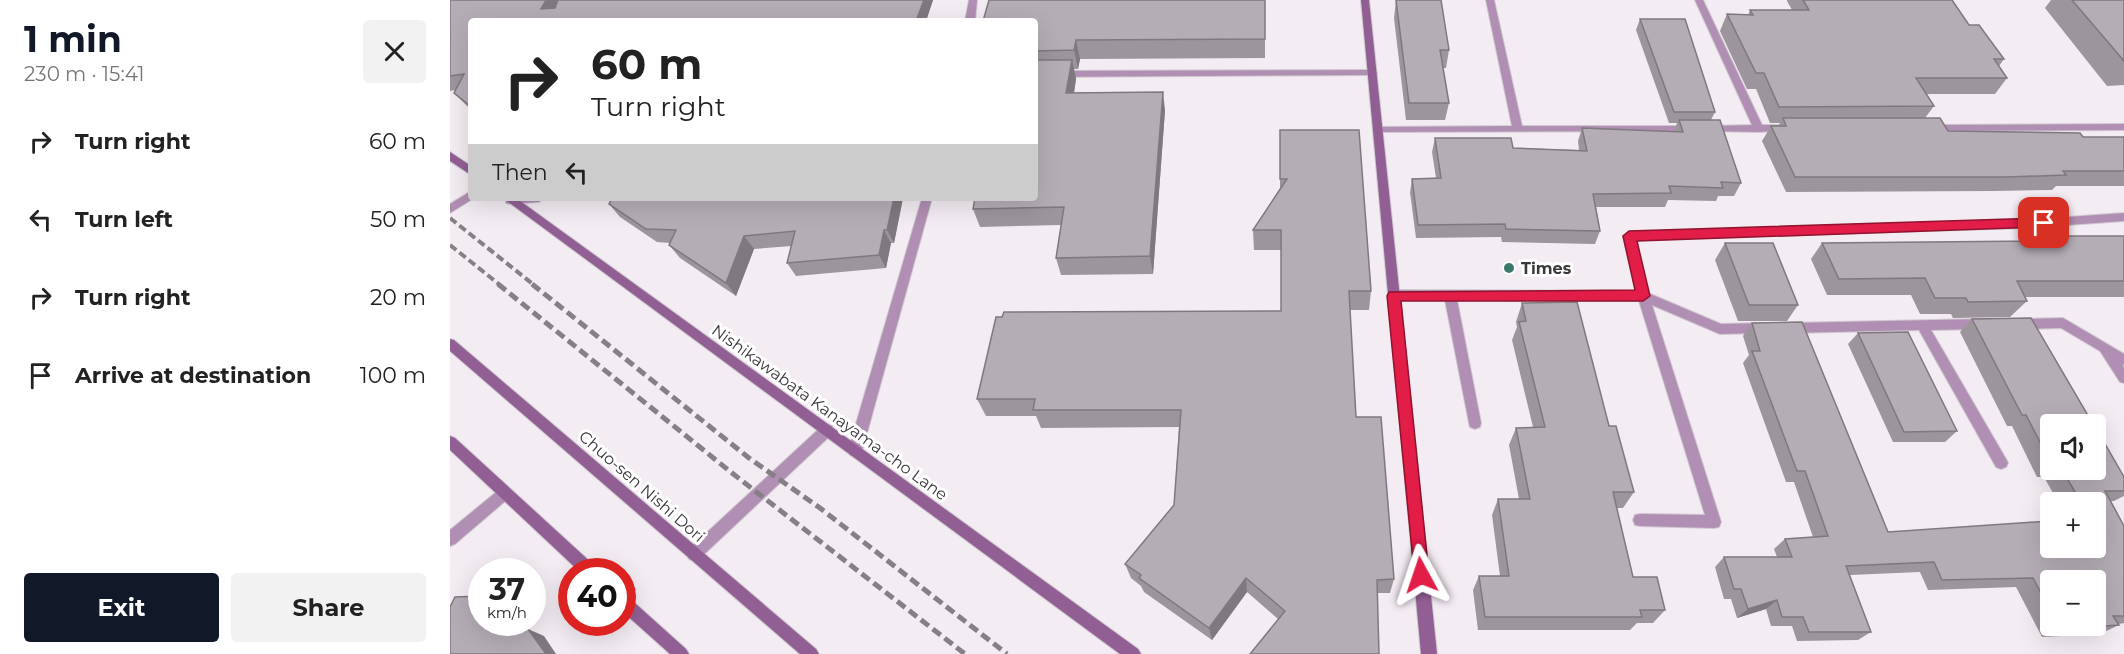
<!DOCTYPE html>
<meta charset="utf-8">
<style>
:root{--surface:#fff;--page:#f2f2f2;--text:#222;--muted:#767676;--accent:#111827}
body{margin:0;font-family:Montserrat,sans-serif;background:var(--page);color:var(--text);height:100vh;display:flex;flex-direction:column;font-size:22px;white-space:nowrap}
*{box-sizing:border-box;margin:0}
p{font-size:20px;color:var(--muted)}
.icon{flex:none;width:33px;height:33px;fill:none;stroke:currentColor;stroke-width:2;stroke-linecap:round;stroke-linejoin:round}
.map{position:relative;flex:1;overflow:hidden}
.details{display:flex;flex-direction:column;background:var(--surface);width:450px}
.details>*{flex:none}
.top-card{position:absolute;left:18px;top:18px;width:570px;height:183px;border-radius:6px;box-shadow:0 6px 24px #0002;background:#fff;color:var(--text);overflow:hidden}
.tools{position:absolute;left:1590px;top:414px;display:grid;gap:12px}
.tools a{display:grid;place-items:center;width:66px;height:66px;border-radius:6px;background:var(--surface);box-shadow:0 6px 24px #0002;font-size:30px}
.speed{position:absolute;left:18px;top:558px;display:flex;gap:12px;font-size:30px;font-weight:700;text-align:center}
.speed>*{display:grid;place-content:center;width:78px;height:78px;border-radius:50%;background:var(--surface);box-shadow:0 6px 24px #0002;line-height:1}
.speed small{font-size:15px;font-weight:400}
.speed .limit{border:9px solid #d22;background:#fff;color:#111}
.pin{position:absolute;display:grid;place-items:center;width:51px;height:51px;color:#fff;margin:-26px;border-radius:12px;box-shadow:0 3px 9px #0006}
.me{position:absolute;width:66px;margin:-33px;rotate:355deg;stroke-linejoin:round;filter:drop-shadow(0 0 4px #0008)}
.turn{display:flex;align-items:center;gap:21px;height:126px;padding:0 24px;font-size:27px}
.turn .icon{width:78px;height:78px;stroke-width:2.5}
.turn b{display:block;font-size:42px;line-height:51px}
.then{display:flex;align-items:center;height:57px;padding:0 24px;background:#0003;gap:12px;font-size:22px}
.round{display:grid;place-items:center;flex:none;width:63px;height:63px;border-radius:6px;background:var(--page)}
.summary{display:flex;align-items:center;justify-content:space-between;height:102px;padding:0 24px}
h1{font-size:36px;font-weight:700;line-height:45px;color:var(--accent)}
.action{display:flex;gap:12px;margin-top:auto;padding:12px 24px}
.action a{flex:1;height:69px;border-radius:6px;background:var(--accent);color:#fff;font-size:24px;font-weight:700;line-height:69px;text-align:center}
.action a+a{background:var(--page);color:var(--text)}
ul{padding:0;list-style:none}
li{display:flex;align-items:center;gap:18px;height:78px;padding:0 24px}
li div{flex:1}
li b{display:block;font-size:22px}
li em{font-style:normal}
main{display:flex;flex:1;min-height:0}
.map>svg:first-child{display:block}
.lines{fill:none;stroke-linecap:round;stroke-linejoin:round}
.lane-casing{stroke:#cec8ce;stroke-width:2}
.street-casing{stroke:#cec8ce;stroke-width:2}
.secondary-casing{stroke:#cec8ce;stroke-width:2}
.lane{fill:#b18eb3;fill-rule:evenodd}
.street{fill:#b18eb3;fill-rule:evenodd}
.secondary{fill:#925f95;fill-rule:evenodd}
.rail-far1{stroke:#858085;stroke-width:4;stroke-dasharray:8 4;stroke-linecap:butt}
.rail{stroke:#858085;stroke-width:5;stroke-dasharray:10 5;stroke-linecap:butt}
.wall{fill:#9c959c;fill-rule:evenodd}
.shaded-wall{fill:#7f797f}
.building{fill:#b5adb5;stroke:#7f797f;stroke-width:1.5}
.route{fill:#e11d48;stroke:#92132f;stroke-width:1.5}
.poi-dot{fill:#397a6a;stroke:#fff;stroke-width:2}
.labels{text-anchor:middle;stroke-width:6;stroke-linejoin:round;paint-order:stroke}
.poi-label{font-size:16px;font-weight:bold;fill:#3b383b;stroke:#fff;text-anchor:start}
.street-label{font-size:16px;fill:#3b383b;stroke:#fff}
</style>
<main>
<section class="details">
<div class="summary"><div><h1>1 min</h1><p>230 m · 15:41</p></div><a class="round"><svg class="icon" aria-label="close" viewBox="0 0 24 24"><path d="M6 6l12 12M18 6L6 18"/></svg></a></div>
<ul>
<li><svg class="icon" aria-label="right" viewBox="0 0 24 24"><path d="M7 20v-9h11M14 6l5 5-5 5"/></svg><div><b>Turn right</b></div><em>60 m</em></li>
<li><svg class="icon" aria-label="left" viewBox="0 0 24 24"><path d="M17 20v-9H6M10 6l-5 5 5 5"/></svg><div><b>Turn left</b></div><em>50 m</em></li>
<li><svg class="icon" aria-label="right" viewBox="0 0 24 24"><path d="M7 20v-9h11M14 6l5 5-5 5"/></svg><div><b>Turn right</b></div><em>20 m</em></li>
<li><svg class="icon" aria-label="arrive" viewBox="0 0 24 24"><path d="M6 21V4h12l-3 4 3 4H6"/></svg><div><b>Arrive at destination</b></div><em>100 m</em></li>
</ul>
<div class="action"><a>Exit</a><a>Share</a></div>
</section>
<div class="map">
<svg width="1674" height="654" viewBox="0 0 1674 654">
<rect width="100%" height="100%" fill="#f3ecf3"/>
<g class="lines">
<defs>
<g id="lane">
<polygon points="1674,213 1674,221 1575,228 1186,240 1198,293 1271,324 1314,323 1318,325 1320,328 1318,331 1314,333 1270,334 1202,305 1271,522 1269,527 1264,528 1190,526 1185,525 1183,520 1185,515 1190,514 1255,515 1189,301 1007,300 1031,423 1030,427 1025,429 1020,427 1019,423 995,300 944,300 940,298 938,295 940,292 944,290 1186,291 1173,236 1179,232 1575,220"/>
<polygon points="1613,318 1674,354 1674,365 1672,364 1674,368 1674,383 1670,382 1650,351 1611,328 1568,329 1564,327 1562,324 1564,321 1568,319"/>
<polygon points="1533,319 1537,321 1539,324 1537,327 1533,329 1481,330 1556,459 1558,463 1556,467 1551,469 1546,467 1469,330 1340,333 1336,331 1334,328 1336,325 1340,323"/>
</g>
<g id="street">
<polygon points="519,0 527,0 525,21 515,21"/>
<polygon points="1036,0 1044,0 1072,126 1239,126 1243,127 1243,131 924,132 924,128 928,127 1062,126"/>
<polygon points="1245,0 1253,0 1312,125 1335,125 1339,126 1339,130 1309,132 1255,131 1255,127 1259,126 1302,125"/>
<polygon points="922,70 927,73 925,75 585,77 585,71"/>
<polygon points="1674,124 1674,130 1481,131 1476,128 1481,125"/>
<polygon points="21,191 21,198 24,198 0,213 0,204"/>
<polygon points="56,198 94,198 89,202 60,204 56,203"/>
<polygon points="472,198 482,198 412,451 410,455 405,457 400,455 398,451"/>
<polygon points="377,424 382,426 383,430 382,434 249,559 244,561 239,559 237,554 239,549 372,426"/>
<polygon points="55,487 60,489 62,493 60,497 5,544 0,546 0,530 50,489"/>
</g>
<g id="secondary">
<polygon points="911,0 919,0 987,654 971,654"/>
<polygon points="0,152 21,166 21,175 0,161"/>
<polygon points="53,198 66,198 688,649 691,654 670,654"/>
<polygon points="0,339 4,340 366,649 369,654 350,654 0,351"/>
<polygon points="0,436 5,438 146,567 148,572 130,572 0,450"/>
<polygon points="172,594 177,596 236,649 239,654 220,654 172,611"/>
</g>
</defs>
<use href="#lane" class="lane-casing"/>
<use href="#street" class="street-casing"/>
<use href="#secondary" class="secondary-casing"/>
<use href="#lane" class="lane"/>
<use href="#street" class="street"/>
<use href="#secondary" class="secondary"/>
<g class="rail-far1">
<polyline points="0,218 84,285"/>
<polyline points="0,245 50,285"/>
</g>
<g class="rail">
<polyline points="48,284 282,473 515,654"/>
<polyline points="82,284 299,458 370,508 557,654"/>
</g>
</g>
<g class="wall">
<polygon points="0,0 483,0 476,21 21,21 21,110 4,93 5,90 0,91"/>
<polygon points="815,0 815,58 630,59 628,69 624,69 626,79 624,93 715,110 703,274 611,275 606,258 611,225 530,227 523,209 585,198 585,21"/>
<polygon points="946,0 999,50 996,68 993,68 999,103 995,120 956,120 944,18"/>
<polygon points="1337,0 1502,0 1519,25 1554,59 1549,66 1557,78 1545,94 1476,94 1484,106 1475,118 1498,131 1633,137 1674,137 1674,186 1606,186 1602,190 1543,191 1336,192 1312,141 1321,126 1328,126 1330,123 1320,123 1306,89 1297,89 1270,31 1277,14 1298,15 1300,10 1342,10 1337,1"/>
<polygon points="1601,0 1674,0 1674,85 1657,86 1595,8"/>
<polygon points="1190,19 1265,112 1261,120 1291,183 1284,196 1268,196 1266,201 1218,200 1215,207 1146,207 1150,231 1145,244 1052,242 1051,237 966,238 960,192 962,179 986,178 982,152 985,138 1063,148 1129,150 1128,141 1132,128 1224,132 1227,123 1219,123 1186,30"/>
<polygon points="830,130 921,291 919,310 900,310 906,417 944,579 940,593 927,593 828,619 797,592 762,640 694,592 691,586 681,578 675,564 724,505 729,427 591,428 586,416 536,416 527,399 831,311 831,250 804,250 803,230 830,188"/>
<polygon points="162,198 453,198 444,243 441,243 436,268 346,276 337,263 342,246 304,249 286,296 230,258 219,245 220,243 207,242 170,217 159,204"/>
<polygon points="1581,236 1674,236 1674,297 1575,297 1577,301 1560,317 1503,318 1501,314 1470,314 1461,295 1377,295 1361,259 1372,243 1575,241"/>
<polygon points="1275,243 1348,305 1337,321 1288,321 1265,260"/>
<polygon points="1072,303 1159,426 1184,492 1173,508 1167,508 1183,577 1215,610 1203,623 1187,623 1180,630 1028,630 1023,590 1029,576 1050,576 1042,515 1048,499 1069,499 1059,445 1066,428 1083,427 1062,340 1067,327 1066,322"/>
<path d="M1522,319L1600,424V470H1646L1674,477V496L1664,501H1661L1674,526V623L1669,624V625L1650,634L1592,637L1566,587L1478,590L1470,572L1400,575L1421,632L1408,640L1347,641L1342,626H1321L1316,609L1287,618L1281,599H1274L1265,567L1274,557H1327L1324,549L1335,539L1363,537L1344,482H1336L1293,363L1299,355L1293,336L1302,323L1438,532L1646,548V502H1608L1594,477H1587L1562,426H1557L1510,332ZM1600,580L1646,626H1600Z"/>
<polygon points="1408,333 1507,431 1495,442 1443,442 1398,344"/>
</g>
<g class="shaded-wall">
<polygon points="96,0 113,0 102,21 91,9"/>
<polygon points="474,0 483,0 476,21 466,21"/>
<polygon points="626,40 630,59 628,69 624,50"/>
<polygon points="622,60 626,79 621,112 616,93"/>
<polygon points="713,92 715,110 703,274 700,256"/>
<polygon points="444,198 453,198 444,243 437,230"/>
<polygon points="434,230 441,243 436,268 429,255"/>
<polygon points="294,236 304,249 286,296 276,283"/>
<polygon points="796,578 797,592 762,640 759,628"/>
<polygon points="1327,600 1316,609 1287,618 1298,609"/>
<polygon points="45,622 65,622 59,636 42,628"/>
<polygon points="78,629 94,636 106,654 96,654"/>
</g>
<g class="building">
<polygon points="0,0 96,0 91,9 105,8 108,0 474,0 466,21 21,21 21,105 19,105 4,93 14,74 0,76"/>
<polygon points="539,0 815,0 815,39 626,40 624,50 585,51 585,21 533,21"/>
<polygon points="946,0 991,0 999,50 990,50 999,103 959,103"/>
<polygon points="1353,0 1502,0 1519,25 1529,25 1554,59 1544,59 1557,78 1466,78 1484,106 1329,107 1314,73 1306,73 1277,14 1303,15 1300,10 1359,10"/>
<polygon points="1622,0 1674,0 1674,61"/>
<polygon points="1190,19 1235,19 1265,112 1224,112"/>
<polygon points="585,60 622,60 616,93 713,92 700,256 606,258 614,207 523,209 525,198 585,198"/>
<polygon points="1333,118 1490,118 1498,131 1630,133 1633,137 1674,137 1674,171 1613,171 1616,175 1556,177 1345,177 1321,126 1336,126"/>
<polygon points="1229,120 1270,120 1291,183 1271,182 1273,188 1219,186 1221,193 1143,194 1150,231 1056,229 1055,224 968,225 962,179 991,178 985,138 1061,138 1063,148 1137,151 1132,128 1233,132"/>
<polygon points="830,130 909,130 921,291 899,291 906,417 931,417 944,579 927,580 929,654 800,654 835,611 796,578 759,628 689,578 691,575 675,564 724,505 731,410 583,410 585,399 527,399 546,317 552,317 554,312 831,311 831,230 803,230 837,179 830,179"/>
<polygon points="162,198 444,198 437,230 434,230 429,255 337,263 345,231 294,236 276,283 219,245 226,230 196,229 159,204"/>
<polygon points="1581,236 1674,236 1674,281 1567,281 1577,301 1518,302 1516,298 1485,298 1475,278 1389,279 1372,243 1584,241"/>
<polygon points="1275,243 1323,243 1348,305 1299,305"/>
<polygon points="1127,302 1159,426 1166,426 1184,492 1163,492 1183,577 1207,577 1215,610 1190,610 1192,617 1035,617 1029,576 1059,576 1048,499 1080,499 1066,428 1095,427 1069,322 1076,321 1072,303"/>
<polygon points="1581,318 1643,424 1600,424 1600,461 1576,415 1572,415 1522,319"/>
<polygon points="1352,322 1438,532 1600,521 1600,548 1646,548 1646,502 1631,502 1612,470 1646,470 1646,428 1674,477 1674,491 1655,491 1674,526 1674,616 1663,616 1669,625 1610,629 1609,626 1646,626 1646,580 1600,580 1600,610 1583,578 1492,580 1484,562 1396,566 1421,632 1359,632 1353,617 1332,617 1327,600 1298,609 1291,589 1284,589 1274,557 1342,557 1335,539 1378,536 1355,471 1347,471 1302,351 1310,351 1302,323"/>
<polygon points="1458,332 1507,431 1454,432 1408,333"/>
<polygon points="32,596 32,622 45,622 42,628 78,629 96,654 0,654 0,607 5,597"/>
</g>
<polygon class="route" points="1594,218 1601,223 1594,227 1187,241 1200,296 1193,301 951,301 979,575 977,581 971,583 965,581 937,296 939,292 1185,290 1173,236 1179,231"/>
<circle class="poi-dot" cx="1059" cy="268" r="6"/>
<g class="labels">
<g class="poi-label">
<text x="1071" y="274">Times</text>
</g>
<g class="street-label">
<text transform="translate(380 412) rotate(36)" y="6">Nishikawabata Kanayama-cho Lane</text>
<text transform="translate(192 486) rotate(41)" y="6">Chuo-sen Nishi Dori</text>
</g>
</g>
</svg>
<div class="tools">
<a><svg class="icon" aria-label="sound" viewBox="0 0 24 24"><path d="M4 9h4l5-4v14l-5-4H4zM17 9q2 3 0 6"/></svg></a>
<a>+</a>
<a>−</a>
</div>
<div class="speed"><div>37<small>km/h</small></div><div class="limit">40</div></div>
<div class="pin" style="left:1594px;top:223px;background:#d93025"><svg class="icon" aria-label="arrive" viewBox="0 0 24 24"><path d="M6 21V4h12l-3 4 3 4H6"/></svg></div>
<svg class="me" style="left:971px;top:575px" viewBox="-20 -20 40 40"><path d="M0-17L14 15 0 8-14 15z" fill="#e11d48" stroke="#fff" stroke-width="4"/></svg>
<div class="top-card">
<div class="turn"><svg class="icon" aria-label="right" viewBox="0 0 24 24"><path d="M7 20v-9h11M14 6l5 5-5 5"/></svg><div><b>60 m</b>Turn right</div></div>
<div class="then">Then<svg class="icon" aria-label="left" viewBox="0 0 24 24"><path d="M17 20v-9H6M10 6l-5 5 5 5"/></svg></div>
</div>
</div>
</main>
